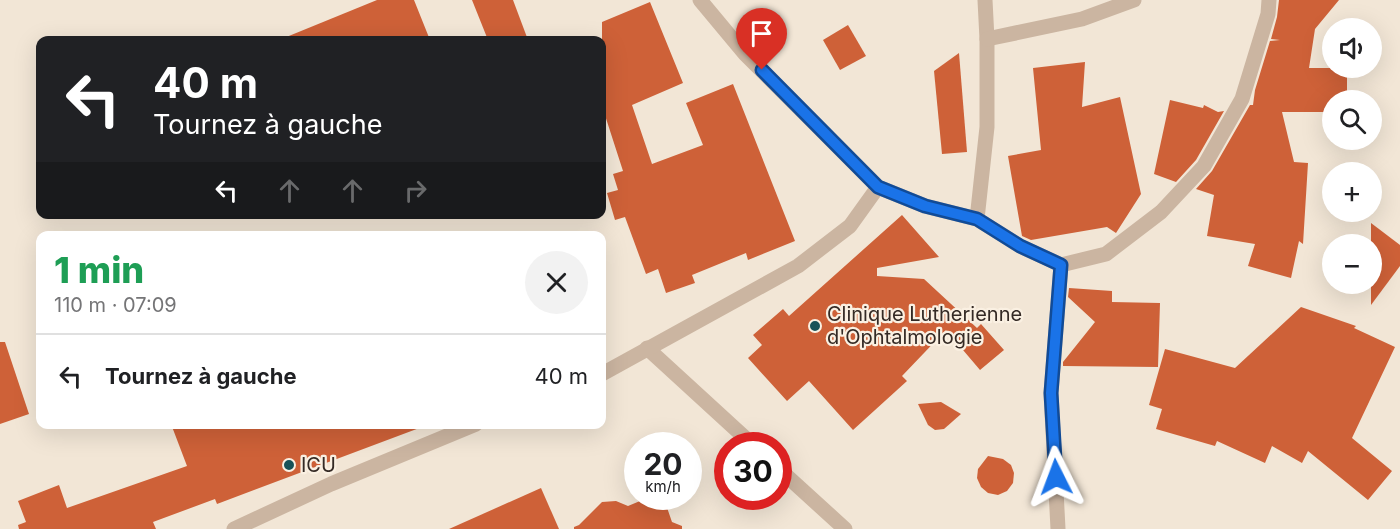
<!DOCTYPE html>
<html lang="fr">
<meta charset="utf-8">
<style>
:root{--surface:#fff;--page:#f2f2f2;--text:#202124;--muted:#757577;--line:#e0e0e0}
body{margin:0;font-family:Inter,sans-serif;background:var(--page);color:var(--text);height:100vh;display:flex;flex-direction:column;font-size:22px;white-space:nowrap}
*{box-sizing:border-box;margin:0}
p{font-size:20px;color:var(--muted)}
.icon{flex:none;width:33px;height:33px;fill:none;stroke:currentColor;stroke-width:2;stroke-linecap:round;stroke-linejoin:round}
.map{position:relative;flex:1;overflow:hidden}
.side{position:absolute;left:36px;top:231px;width:570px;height:198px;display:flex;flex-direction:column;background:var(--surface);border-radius:12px;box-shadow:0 6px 24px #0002}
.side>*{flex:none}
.banner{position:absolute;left:36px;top:36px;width:570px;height:183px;border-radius:12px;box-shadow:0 6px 24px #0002;background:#202124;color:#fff;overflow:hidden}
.tools{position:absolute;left:1322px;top:18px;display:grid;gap:12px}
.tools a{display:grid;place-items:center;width:60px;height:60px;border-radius:50%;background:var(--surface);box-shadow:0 6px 24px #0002;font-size:30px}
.speed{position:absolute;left:624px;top:432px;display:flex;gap:12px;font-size:30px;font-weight:700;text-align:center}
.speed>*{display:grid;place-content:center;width:78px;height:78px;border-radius:50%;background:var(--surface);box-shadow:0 6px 24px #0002;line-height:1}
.speed small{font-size:15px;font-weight:400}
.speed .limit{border:9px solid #d22;background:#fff;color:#111}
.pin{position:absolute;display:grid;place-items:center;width:51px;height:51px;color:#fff;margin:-62px -26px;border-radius:50% 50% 50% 0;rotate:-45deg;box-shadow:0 0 6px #0007}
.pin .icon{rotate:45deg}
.me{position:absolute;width:66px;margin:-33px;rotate:357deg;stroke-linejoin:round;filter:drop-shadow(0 0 4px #0008)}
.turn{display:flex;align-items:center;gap:21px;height:126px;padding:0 18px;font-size:27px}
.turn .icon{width:78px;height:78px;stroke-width:2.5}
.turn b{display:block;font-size:42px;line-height:51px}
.lanes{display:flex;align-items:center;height:57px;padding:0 18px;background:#0003;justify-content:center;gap:30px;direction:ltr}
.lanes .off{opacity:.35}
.round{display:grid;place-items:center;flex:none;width:63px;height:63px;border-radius:32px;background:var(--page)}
.summary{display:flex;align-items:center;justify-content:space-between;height:102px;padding:0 18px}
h1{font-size:36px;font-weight:800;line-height:45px;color:#1e9e55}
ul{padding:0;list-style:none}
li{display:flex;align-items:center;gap:18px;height:84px;padding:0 18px;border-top:2px solid var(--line)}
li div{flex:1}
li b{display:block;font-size:22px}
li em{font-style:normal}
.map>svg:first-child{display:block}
.building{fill:#ce6138}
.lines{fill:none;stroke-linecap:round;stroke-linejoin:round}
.street{stroke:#cbb5a1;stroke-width:15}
.route-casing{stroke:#114b97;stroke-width:15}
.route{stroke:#1a73e8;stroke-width:10}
.poi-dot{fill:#185258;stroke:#faf0e2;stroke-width:2}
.labels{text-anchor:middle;stroke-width:4.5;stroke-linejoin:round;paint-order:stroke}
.poi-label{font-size:20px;fill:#342a25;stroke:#faf0e2;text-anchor:start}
</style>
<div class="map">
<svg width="1400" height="529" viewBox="0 0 1400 529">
<rect width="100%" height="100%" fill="#f2e6d6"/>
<g class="building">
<polygon points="377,0 414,0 430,40 279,40"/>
<polygon points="472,0 513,0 528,40 488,40"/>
<polygon points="1279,0 1339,0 1315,29 1309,68 1347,68 1347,100 1332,100 1332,112 1282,112 1294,162 1308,163 1303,244 1299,241 1291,278 1248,266 1255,244 1207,236 1214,195 1196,189 1212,171 1250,105 1253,105 1255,90 1270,41 1280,40 1271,39 1277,17"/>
<polygon points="650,2 683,83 632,105 652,164 703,145 686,103 733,84 795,241 748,260 746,253 692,275 695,283 666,293 658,269 646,274 625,217 615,220 607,193 618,190 613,174 623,171 602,106 602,22"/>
<polygon points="848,25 866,56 840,70 823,40"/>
<polygon points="959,53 967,152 942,154 934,71"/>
<polygon points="1085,62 1082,107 1120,97 1141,194 1116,233 1107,227 1031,240 1022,236 1008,156 1041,150 1033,68"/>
<polygon points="1170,100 1203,108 1204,105 1218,112 1224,111 1196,160 1176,182 1154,174"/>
<polygon points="902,215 939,257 877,268 877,276 924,279 977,328 981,324 1004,350 980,370 946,330 902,376 907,381 853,430 809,381 787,401 748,358 762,345 753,335 783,309 789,316"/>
<polygon points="1371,223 1400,245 1400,266 1371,305"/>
<polygon points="1069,288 1112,291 1112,302 1160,303 1158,367 1063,366 1063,362 1095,322 1068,297"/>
<polygon points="1301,307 1356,326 1354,328 1395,347 1352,438 1392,471 1368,500 1308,451 1302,463 1272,446 1265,463 1217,441 1215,446 1156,429 1162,409 1149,405 1165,349 1235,368"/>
<polygon points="0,342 5,342 29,414 0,424"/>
<polygon points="941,402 961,414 944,429 935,430 928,425 918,404"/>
<polygon points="171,424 422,424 422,427 217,504 215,499 153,522 156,529 19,529 18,525 26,522 18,501 59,485 67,508 187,466"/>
<polygon points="988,456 1003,459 1011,465 1014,473 1013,483 1007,491 998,495 988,493 981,487 977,478 978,469"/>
<polygon points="541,488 559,529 449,529"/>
<polygon points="652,496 663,496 672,522 682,526 682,529 574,529 574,527 579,525 602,502 616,501 628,506"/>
</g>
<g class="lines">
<g class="street">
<polyline points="700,0 745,54 878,187 925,206 977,219 987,127 987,39 985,0"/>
<polyline points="987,39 1082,19 1134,0"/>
<polyline points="977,219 1020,246 1061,265 1106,254 1161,212 1204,166 1242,99 1268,14 1269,0"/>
<polyline points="647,348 754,446"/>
<polyline points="602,374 798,266 850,226 878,187"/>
<polyline points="778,468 845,529"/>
<polyline points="234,529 331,484 476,424"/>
<polyline points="1058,529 1051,393 1061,265"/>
</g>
</g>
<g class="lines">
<defs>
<polyline id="route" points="762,70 878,187 925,206 977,219 1020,246 1061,265 1051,393 1056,477"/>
</defs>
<use href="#route" class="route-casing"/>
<use href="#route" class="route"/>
</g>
<g class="poi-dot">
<circle cx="815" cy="326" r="6"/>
<circle cx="289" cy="465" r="6"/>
</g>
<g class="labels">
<g class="poi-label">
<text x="827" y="321">Clinique Lutherienne<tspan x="827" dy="23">d'Ophtalmologie</tspan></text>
<text x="301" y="472">ICU</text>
</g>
</g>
</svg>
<div class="tools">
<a><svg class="icon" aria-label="sound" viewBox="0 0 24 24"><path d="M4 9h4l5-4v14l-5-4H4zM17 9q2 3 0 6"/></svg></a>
<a><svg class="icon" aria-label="search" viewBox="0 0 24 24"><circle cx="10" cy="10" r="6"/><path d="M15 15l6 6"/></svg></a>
<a>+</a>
<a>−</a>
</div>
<div class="speed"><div>20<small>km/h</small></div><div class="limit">30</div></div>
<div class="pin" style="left:762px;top:70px;background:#d93025"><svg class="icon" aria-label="arrive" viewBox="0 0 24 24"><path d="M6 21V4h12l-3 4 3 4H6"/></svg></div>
<svg class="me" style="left:1056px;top:477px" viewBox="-20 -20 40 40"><path d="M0-17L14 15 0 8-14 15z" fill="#1a73e8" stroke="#fff" stroke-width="4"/></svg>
<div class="banner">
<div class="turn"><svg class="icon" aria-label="left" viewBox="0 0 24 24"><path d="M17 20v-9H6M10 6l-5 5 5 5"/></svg><div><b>40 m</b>Tournez à gauche</div></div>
<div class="lanes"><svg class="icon" aria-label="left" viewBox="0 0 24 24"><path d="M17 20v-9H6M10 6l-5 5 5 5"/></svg><svg class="icon off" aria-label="ahead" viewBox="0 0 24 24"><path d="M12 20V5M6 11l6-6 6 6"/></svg><svg class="icon off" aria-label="ahead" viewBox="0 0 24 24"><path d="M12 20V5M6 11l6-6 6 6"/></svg><svg class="icon off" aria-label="right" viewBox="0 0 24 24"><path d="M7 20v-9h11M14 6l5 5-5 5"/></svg></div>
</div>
<section class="side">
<div class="summary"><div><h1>1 min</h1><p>110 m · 07:09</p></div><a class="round"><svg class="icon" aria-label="close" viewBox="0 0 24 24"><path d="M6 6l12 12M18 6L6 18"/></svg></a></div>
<ul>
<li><svg class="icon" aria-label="left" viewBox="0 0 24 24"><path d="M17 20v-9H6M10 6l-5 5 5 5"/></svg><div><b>Tournez à gauche</b></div><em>40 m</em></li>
</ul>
</section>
</div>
